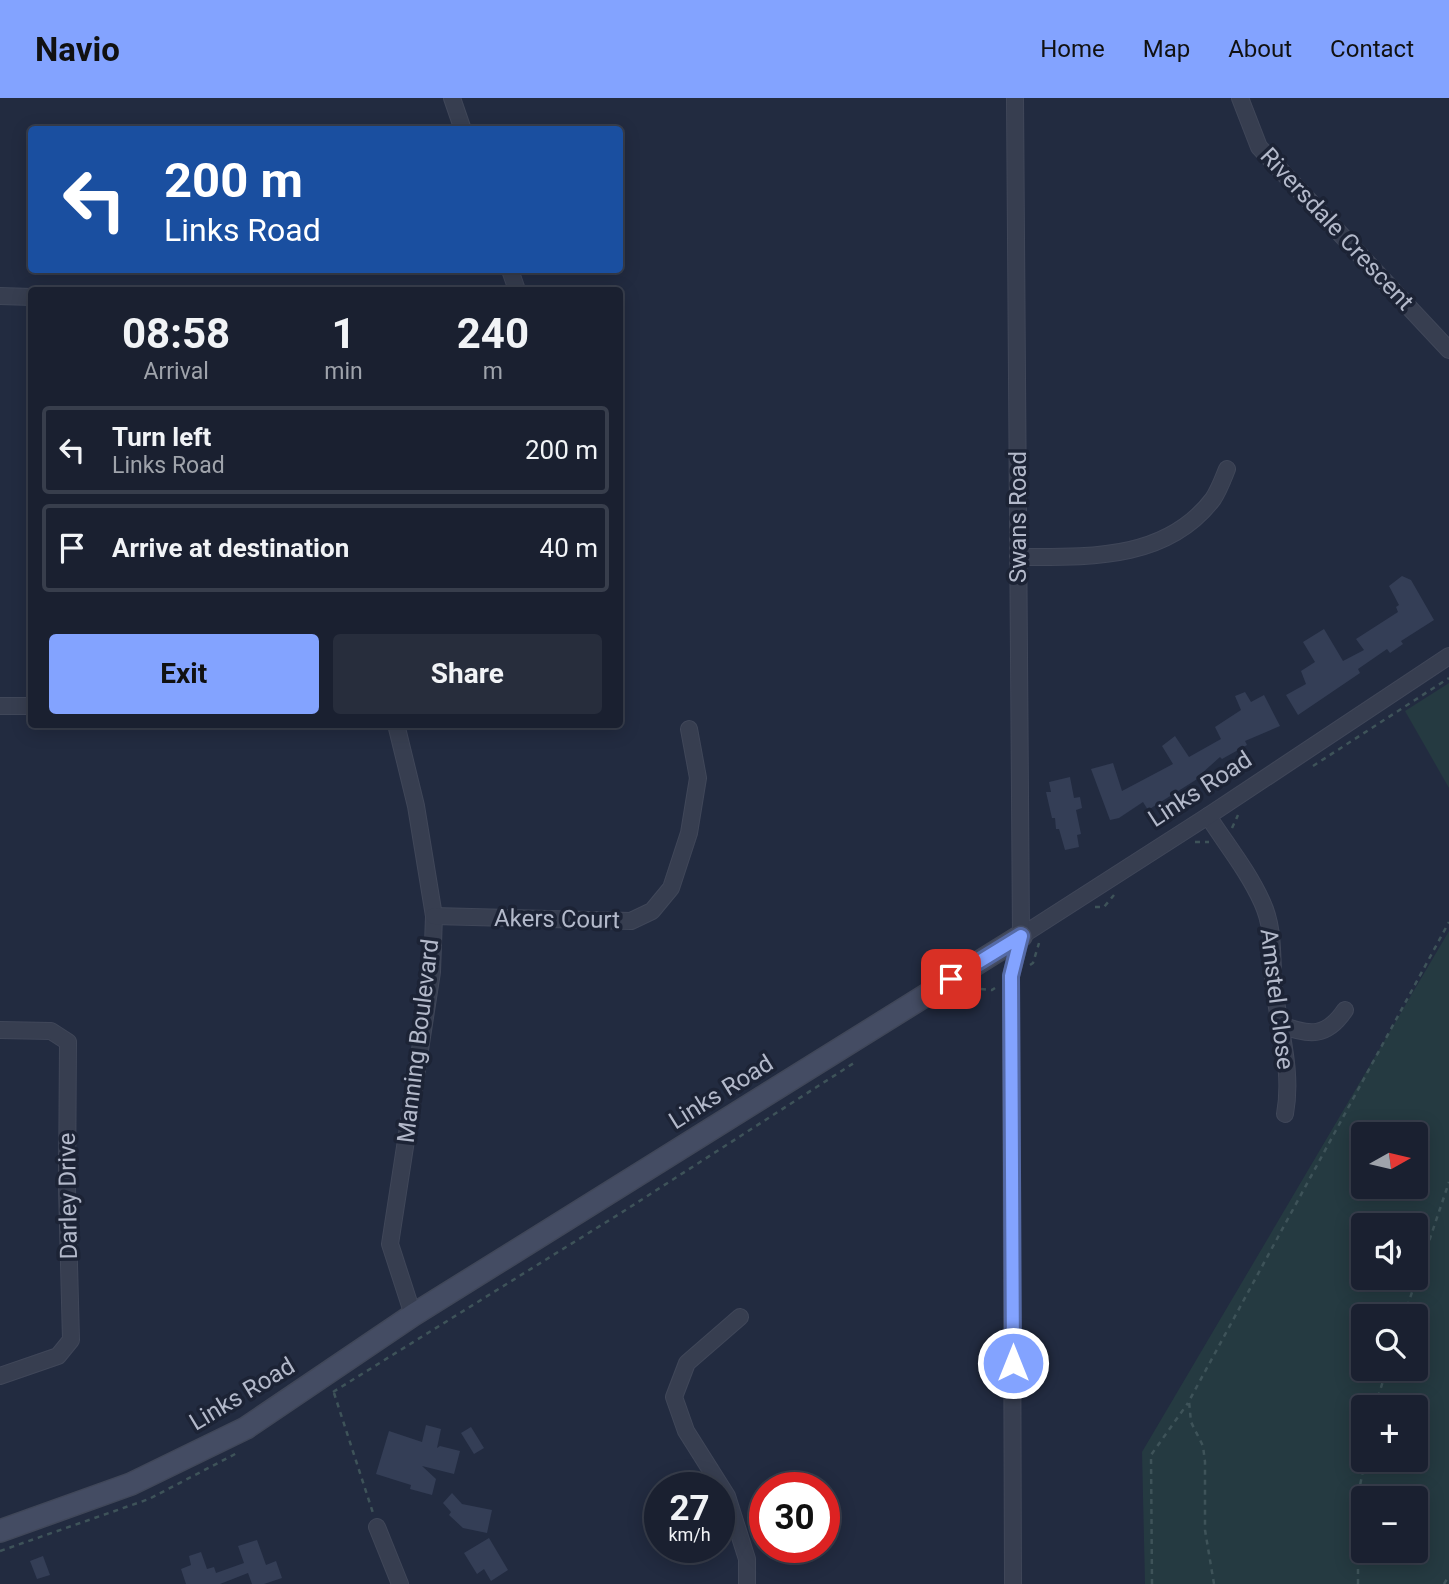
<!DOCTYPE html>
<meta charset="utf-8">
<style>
:root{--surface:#1a2030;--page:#272d3c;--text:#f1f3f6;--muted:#9fa3ab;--line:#383e4c;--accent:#83a3ff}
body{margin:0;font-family:Roboto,sans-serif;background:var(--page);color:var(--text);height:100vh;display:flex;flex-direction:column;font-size:26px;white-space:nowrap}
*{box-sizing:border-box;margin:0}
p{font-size:23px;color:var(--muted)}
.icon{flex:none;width:38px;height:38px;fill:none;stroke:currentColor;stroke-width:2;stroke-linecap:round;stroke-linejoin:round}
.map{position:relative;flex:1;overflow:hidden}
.panel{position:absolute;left:28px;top:189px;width:595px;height:441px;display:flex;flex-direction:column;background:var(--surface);border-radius:7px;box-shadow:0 4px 18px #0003,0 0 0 2px var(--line)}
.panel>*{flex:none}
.banner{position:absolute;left:28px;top:28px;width:595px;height:147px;border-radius:7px;box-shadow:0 4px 18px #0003,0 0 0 2px var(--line);background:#1a4fa0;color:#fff;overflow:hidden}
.needle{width:46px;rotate:82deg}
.tools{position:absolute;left:1351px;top:1024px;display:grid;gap:14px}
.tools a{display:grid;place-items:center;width:77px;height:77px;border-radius:7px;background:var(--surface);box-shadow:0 4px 18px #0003,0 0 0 2px var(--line);font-size:35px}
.speed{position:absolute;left:644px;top:1374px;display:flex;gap:14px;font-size:35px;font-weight:700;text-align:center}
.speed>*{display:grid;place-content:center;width:91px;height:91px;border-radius:50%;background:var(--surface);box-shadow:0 4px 18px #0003,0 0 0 2px var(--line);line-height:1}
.speed small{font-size:18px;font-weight:400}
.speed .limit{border:10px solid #d22;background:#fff;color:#111}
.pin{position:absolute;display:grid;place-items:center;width:60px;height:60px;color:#fff;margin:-30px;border-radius:14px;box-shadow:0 4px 10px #0006}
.me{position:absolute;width:77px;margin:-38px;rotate:0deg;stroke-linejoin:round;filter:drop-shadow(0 0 5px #0008)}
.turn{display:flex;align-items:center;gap:24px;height:147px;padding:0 21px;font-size:32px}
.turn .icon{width:91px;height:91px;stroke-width:2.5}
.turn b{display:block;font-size:49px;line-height:60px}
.eta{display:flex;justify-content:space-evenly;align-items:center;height:119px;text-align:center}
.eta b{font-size:42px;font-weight:700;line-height:49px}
.button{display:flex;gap:14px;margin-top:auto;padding:14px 21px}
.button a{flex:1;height:80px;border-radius:7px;background:var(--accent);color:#111;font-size:28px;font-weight:700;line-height:80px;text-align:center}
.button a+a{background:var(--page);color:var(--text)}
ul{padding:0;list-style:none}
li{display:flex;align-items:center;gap:21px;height:88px;margin:0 14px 10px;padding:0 7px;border:4px solid var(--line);border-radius:7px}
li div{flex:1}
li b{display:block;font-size:26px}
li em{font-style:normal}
header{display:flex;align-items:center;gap:42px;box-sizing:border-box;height:98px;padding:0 35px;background:var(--accent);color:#111}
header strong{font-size:33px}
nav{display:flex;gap:38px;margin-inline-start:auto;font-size:24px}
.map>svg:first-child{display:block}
.green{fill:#253a41;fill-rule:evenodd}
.building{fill:#343e56}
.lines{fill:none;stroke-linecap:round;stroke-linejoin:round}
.street-casing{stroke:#404759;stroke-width:18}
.secondary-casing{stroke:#404759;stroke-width:24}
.path{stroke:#3e5359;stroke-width:2.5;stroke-dasharray:5 5;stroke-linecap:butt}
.street{stroke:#373e50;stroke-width:16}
.secondary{stroke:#444c63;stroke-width:21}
.route-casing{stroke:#556aa6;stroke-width:18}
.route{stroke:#83a3ff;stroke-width:12}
.labels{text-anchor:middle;stroke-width:7;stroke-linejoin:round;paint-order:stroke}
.street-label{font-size:24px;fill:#b3b9ca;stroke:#1c2335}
</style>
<header>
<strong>Navio</strong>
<nav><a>Home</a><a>Map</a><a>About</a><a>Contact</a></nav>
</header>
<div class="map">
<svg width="1449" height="1486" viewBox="0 0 1449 1486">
<rect width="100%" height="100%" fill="#222b40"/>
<g class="green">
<polygon points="1449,585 1449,690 1405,613"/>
<path d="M1449,833V1486H1145L1142,1354ZM1363,1036H1416V1088H1363ZM1363,1127H1416V1180H1363ZM1363,1218H1416V1270H1363ZM1363,1309H1416V1362H1363ZM1363,1400H1416V1452H1363Z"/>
</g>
<g class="building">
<polygon points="1402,478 1411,482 1434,522 1401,543 1403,546 1390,555 1387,551 1358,571 1360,575 1298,617 1286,597 1306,586 1301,573 1315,564 1303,544 1324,531 1343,563 1364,552 1356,541 1398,514 1396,509 1399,507 1389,488"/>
<polygon points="1245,594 1251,604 1264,597 1280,628 1245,643 1247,647 1222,661 1220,659 1201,676 1202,678 1148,712 1143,704 1119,720 1110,722 1091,671 1113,665 1122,693 1173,666 1162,648 1175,638 1189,659 1221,641 1215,629 1241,612 1235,598"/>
<polygon points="1070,679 1074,700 1080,699 1082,710 1076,712 1081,736 1077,737 1079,749 1065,752 1059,731 1056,731 1055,720 1052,720 1046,694 1051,694 1049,684"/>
<polygon points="426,1327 441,1331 437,1350 440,1348 460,1353 454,1376 422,1368 436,1381 432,1397 410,1391 411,1387 376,1376 389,1333 422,1344"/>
<polygon points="471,1329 484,1350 474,1356 461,1335"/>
<polygon points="452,1395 462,1406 492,1412 487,1435 463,1430 449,1417 451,1414 443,1405"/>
<polygon points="489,1440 508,1472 491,1483 484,1471 477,1476 464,1455"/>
<polygon points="257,1442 266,1467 276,1463 282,1480 264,1486 252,1486 248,1475 220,1486 186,1486 181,1471 191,1467 189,1458 201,1454 207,1471 214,1469 216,1475 244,1465 238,1448"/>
<polygon points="43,1458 50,1477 37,1481 30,1463"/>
</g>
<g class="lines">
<defs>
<g id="street">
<polyline points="452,0 463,32"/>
<polyline points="1240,0 1259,49 1449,252"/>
<polyline points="510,172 517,192"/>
<polyline points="0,198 32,199"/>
<path d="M1018,459C1087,459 1166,463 1213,401C1219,392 1223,381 1227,371"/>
<polyline points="0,608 32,608"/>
<polyline points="396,626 416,708 434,818 432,874 390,1146 413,1217"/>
<path d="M1208,718C1226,746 1248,773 1262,804C1275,832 1271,859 1274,889C1279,932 1293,972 1285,1016"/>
<polyline points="434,818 631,823 652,813 671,790 689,735 698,680 689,631"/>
<polyline points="1021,838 1208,718 1449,558"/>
<path d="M1281,927C1310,938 1327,939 1345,912"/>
<polyline points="0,932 51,933 68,944 67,1090 71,1242 58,1258 0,1278"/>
<polyline points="740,1219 687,1265 674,1299 686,1333 727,1398 747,1461 747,1486"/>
<polyline points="377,1429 400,1486"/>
<polyline points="1013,1486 1011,878 1021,838 1015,0"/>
</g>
<polyline id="secondary" points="0,1433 131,1386 246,1330 413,1217 1021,838"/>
</defs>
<use href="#street" class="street-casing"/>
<use href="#secondary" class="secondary-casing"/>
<g class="path">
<polyline points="1313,668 1449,580"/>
<polyline points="1232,730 1238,717"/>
<polyline points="1195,744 1209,744"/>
<polyline points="1095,809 1104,809 1114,797"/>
<polyline points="1030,867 1033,865 1039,845"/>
<polyline points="971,890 992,892 995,890"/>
<polyline points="1404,1218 1449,1084"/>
<polyline points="333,1294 624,1113 857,963"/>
<polyline points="334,1295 373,1415"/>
<polyline points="1375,1309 1387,1270"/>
<polyline points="0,1453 149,1401 239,1354"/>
<polyline points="1152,1486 1151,1357 1188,1305"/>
<polyline points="1214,1486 1205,1432 1205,1364 1203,1348 1191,1324 1189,1303 1449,824"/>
<polyline points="1358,1486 1358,1398 1365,1362"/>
<polyline points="1444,1486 1449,1478"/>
</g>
<use href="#street" class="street"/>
<use href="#secondary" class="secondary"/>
</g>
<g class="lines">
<defs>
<polyline id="route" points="951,881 1021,838 1011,878 1013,1265"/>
</defs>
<use href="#route" class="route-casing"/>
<use href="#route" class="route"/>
</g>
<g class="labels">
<g class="street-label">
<text transform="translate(1337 131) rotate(47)" y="8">Riversdale Crescent</text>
<text transform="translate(1018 419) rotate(-90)" y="8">Swans Road</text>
<text transform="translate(1200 691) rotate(-33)" y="8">Links Road</text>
<text transform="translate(557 821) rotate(1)" y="8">Akers Court</text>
<text transform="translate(1277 901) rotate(83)" y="8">Amstel Close</text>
<text transform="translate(418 943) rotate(-83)" y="8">Manning Boulevard</text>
<text transform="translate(721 994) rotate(-32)" y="8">Links Road</text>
<text transform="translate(68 1098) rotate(-91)" y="8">Darley Drive</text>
<text transform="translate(242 1296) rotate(-31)" y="8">Links Road</text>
</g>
</g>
</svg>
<div class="tools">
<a><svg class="needle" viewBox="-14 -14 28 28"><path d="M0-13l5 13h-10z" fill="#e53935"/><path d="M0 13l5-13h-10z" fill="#9fa3ab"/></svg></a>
<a><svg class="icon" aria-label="sound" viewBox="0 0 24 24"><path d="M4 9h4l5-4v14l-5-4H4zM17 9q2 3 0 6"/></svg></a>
<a><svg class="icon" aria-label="search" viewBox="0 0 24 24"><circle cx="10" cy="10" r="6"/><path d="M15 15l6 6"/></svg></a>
<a>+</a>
<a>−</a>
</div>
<div class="speed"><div>27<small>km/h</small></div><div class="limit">30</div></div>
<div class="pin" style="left:951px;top:881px;background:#d93025"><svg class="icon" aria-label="arrive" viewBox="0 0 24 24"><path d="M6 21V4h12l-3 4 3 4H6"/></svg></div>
<svg class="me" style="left:1013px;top:1265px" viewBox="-20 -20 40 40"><circle r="17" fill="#83a3ff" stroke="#fff" stroke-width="3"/><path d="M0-11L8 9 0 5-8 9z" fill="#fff"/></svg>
<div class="banner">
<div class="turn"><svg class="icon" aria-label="left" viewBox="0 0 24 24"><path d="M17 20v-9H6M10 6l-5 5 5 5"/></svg><div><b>200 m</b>Links Road</div></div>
</div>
<section class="panel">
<div class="eta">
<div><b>08:58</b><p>Arrival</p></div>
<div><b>1</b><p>min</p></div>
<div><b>240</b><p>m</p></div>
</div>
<ul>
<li><svg class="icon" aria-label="left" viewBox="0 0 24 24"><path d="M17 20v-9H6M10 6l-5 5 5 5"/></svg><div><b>Turn left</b><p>Links Road</p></div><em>200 m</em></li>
<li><svg class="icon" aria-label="arrive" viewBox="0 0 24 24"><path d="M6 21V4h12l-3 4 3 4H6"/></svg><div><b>Arrive at destination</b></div><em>40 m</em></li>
</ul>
<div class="button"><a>Exit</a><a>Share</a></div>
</section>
</div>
